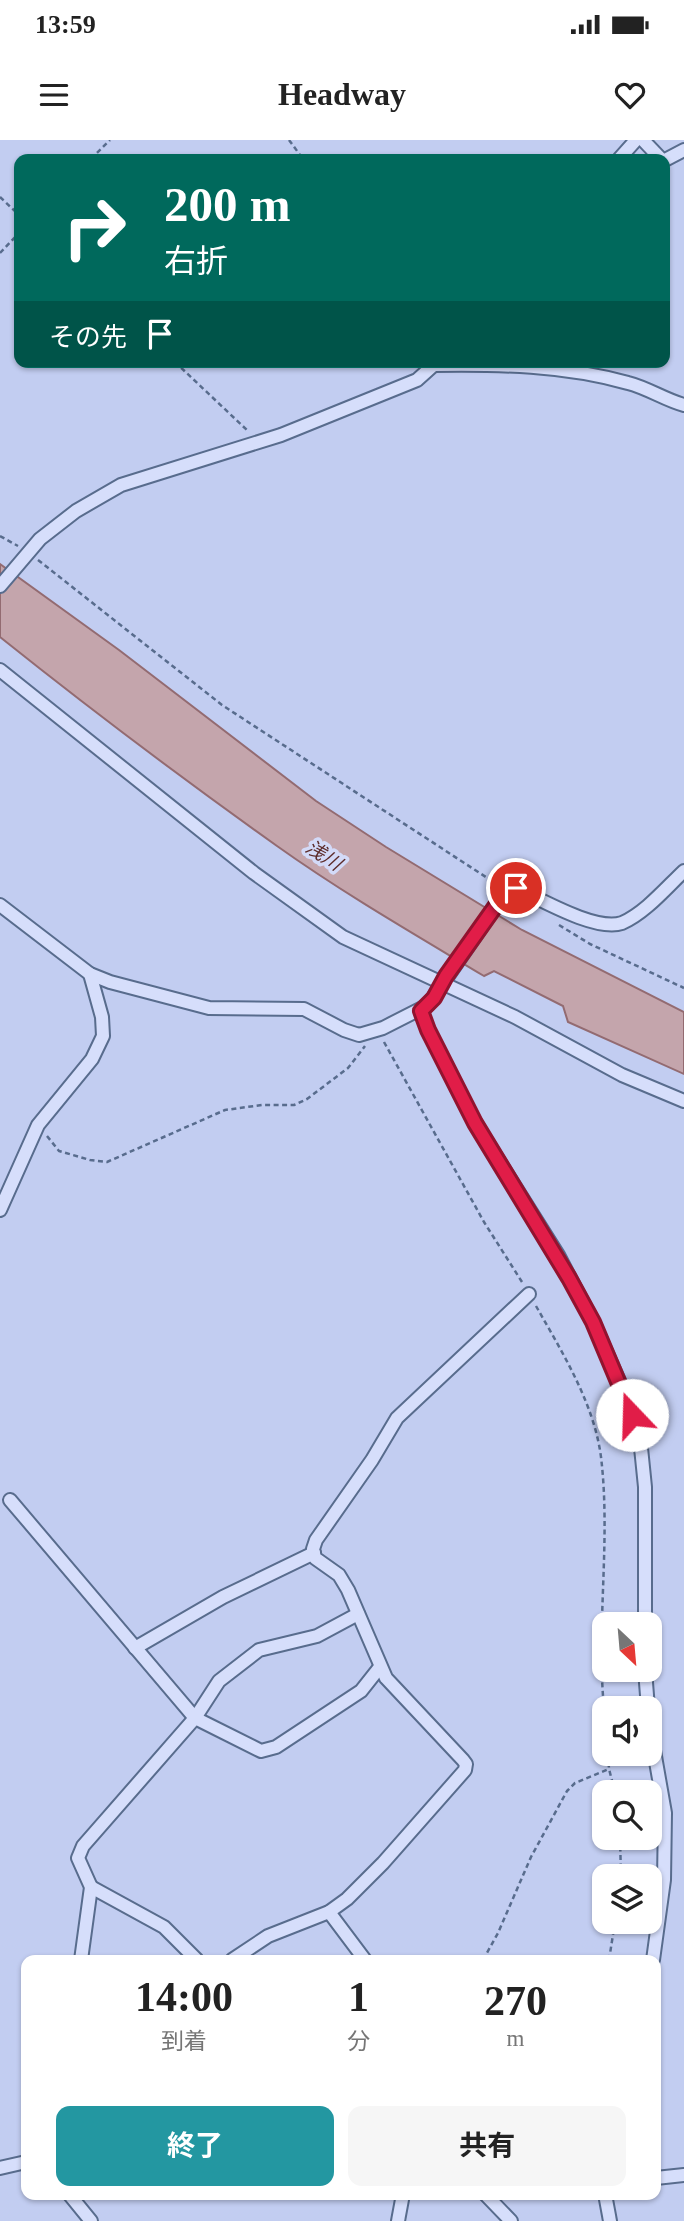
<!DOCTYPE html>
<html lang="ja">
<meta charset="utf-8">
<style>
:root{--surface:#fff;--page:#f6f6f6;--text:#222;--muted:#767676;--accent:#2397a1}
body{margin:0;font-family:"Times New Roman","Noto Sans JP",serif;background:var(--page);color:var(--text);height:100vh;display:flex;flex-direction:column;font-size:26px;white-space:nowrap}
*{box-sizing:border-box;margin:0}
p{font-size:23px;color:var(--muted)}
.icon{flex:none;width:38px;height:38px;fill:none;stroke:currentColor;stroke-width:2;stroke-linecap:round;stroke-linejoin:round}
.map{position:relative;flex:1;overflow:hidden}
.drawer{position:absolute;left:21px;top:1815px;width:640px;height:245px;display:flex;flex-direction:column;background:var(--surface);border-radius:14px;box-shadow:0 2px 5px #0004}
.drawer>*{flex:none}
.hud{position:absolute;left:14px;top:14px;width:656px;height:214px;border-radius:14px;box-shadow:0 2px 5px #0004;background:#00695c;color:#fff;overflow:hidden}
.needle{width:46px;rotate:154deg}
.buttons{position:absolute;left:592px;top:1472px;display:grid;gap:14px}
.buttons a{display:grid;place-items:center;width:70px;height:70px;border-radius:14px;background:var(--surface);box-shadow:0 2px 5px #0004;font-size:35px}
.pin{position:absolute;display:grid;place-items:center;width:60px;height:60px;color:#fff;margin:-30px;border:4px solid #fff;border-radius:50%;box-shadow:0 2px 7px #0007}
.me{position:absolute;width:77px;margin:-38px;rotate:339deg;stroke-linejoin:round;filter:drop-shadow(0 0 5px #0008)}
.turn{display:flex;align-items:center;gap:24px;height:147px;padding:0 35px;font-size:32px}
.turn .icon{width:91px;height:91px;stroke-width:2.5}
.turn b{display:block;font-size:49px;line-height:60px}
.then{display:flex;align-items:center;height:66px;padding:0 35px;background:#0003;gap:14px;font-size:26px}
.eta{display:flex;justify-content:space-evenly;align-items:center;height:119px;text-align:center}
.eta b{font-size:42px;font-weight:700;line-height:49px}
.action{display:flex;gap:14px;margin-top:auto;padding:14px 35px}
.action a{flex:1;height:80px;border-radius:14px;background:var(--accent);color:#fff;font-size:28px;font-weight:700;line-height:80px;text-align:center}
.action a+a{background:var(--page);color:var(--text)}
.status{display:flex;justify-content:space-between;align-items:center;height:49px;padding:0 35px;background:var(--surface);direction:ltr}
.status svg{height:19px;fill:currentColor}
header{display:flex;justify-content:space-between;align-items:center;height:91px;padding:0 35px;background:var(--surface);font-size:32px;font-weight:700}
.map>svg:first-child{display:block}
.water{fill:#c4a5ac;stroke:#936b71;stroke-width:2}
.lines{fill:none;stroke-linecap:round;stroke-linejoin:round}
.minor-casing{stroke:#586c8d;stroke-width:16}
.path{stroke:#586c8d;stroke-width:2.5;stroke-dasharray:5 3.5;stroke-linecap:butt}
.minor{stroke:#d6defb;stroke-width:12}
.route-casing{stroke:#92132f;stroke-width:18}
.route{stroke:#e11d48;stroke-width:12}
.labels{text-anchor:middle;stroke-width:7;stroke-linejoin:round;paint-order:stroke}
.water-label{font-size:19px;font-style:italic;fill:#5d2c2b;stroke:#d3daf8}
</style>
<div class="status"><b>13:59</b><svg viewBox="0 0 49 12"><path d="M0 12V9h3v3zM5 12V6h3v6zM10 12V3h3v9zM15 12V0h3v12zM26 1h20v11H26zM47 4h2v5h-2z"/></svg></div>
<header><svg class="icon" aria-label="menu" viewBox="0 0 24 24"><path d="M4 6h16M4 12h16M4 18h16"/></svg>Headway<svg class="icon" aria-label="heart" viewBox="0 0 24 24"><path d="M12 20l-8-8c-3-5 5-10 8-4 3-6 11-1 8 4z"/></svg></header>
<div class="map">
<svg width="684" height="2081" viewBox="0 0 684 2081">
<rect width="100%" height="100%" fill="#c2cdf1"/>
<path class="water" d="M0,424L119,510L316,661L386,707L522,790L684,872V934L568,882L563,866L494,831L484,836C414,794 343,753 277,706C183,639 90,569 0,497Z"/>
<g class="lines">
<defs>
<g id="minor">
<polyline points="643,0 661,19"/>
<polyline points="619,19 636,0"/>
<polyline points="665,20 684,10"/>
<path d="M433,225C499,224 564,225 628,243C648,248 665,260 684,265"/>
<polyline points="0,446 40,399 76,371 121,345 281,295 417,240 437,222"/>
<polyline points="0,530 254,733 343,797 515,877 622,935 684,961"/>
<path d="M0,765L90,834L110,842L209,868L304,869L344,890L359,895L383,888L428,865L507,750L516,748C540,759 596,792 622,783C645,773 666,748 684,731"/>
<polyline points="421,871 428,890 475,983 558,1115 593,1182 624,1252 640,1298 645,1347 645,1484"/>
<polyline points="0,1070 38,985 92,919 103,896 102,877 90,834"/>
<polyline points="10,1360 195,1578 261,1611 276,1607 361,1551 380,1527"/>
<polyline points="135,1508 223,1457 314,1413"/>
<polyline points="645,1530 648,1568"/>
<polyline points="649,1582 665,1673 664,1740 653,1820"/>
<polyline points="91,1747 164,1787 197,1820"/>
<polyline points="329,1772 365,1820"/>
<polyline points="81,1820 91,1747 78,1718 83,1706 195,1578 219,1541 259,1510 317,1496 358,1474"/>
<polyline points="232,1820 268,1796 329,1772 347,1759 383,1723 465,1630 466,1624 463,1620 386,1538 348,1450 339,1435 315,1418 313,1409 316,1400 372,1320 397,1278 529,1154"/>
<polyline points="0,2028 26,2022"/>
<polyline points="656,2038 684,2035"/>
<polyline points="69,2054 91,2081"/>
<polyline points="485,2054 511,2081"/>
<polyline points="605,2054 610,2081"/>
<polyline points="398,2081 403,2054"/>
</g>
</defs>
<use href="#minor" class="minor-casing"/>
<g class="path">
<polyline points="289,0 303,19"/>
<polyline points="91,19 110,0"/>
<polyline points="0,57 19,75"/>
<polyline points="0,113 19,93"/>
<polyline points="175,222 248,291"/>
<polyline points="0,396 18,406"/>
<polyline points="38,420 222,565 495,743"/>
<polyline points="559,785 590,804 684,848"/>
<polyline points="384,902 484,1082 522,1142"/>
<polyline points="47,996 59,1011 90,1020 107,1022 225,970 262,965 294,965 307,959 348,928 365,906"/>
<path d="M536,1166C562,1212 594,1263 601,1317C611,1400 596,1485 604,1568"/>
<polyline points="608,1614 609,1629 615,1652"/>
<polyline points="620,1698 621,1736"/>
<polyline points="483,1820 498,1793 531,1717 567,1651 575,1643 609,1629"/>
<polyline points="609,1820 615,1782"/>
</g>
<use href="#minor" class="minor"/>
</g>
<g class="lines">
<defs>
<polyline id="route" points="516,748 507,750 446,836 434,858 421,871 428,890 475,983 569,1138 593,1182 632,1275"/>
</defs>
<use href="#route" class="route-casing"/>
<use href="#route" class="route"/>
</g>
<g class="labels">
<g class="water-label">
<text transform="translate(324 715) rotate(33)" y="7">浅川</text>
</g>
</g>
</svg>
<div class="buttons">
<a><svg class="needle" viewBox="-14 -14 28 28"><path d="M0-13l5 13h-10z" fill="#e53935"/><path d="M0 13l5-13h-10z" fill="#767676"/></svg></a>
<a><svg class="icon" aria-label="sound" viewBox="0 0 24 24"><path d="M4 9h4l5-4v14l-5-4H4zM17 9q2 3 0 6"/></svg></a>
<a><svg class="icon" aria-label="search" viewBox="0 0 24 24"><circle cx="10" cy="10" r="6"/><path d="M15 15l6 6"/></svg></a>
<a><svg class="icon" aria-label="layers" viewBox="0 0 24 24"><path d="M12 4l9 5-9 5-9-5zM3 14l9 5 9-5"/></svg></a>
</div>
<div class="pin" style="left:516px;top:748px;background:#d93025"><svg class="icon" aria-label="arrive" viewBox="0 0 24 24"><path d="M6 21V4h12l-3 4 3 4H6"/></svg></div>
<svg class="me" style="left:632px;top:1275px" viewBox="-20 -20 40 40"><circle r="19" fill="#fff"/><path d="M0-13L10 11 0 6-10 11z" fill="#e11d48"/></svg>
<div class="hud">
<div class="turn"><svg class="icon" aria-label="right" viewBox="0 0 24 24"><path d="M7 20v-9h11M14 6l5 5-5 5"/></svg><div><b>200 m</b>右折</div></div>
<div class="then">その先<svg class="icon" aria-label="arrive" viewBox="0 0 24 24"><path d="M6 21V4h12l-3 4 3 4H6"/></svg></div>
</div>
<section class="drawer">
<div class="eta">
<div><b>14:00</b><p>到着</p></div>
<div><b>1</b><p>分</p></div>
<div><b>270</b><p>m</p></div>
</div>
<div class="action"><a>終了</a><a>共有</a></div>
</section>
</div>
